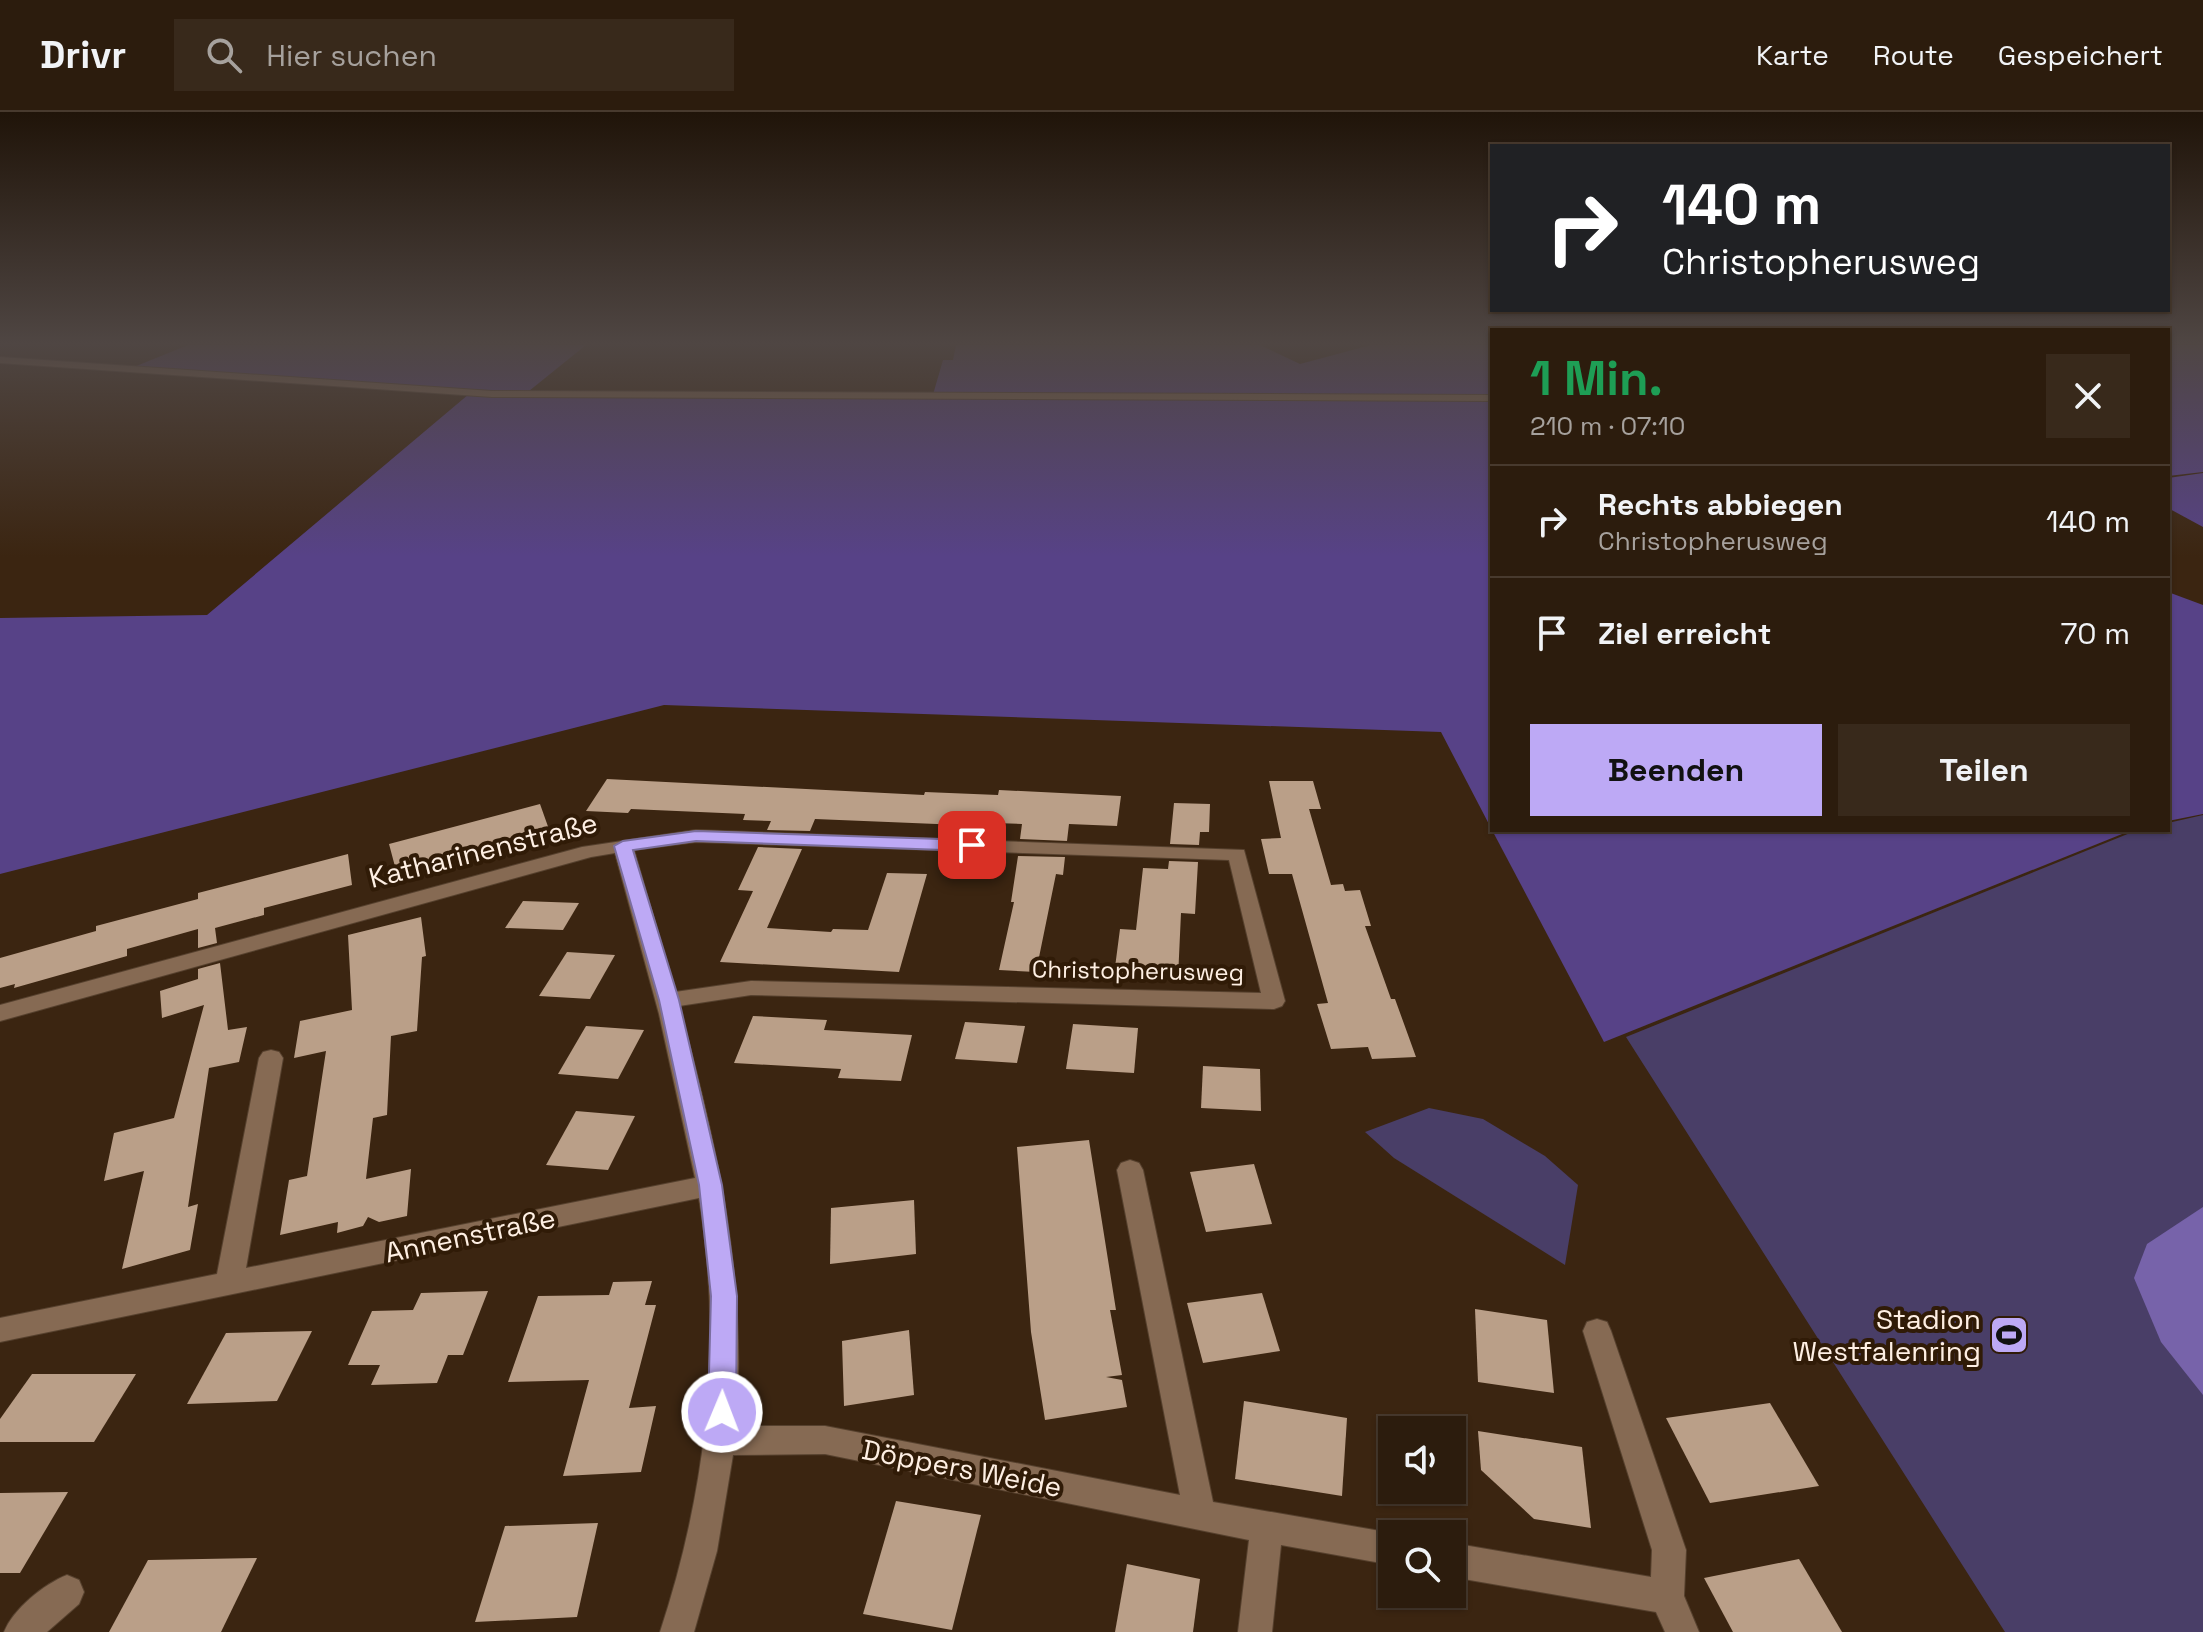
<!DOCTYPE html>
<html lang="de">
<meta charset="utf-8">
<style>
:root{--surface:#2c1c0d;--page:#38291b;--text:#f1f3f6;--muted:#a6a19d;--line:#483a2e;--accent:#bda9f5}
body{margin:0;font-family:"Space Grotesk",sans-serif;background:var(--page);color:var(--text);height:100vh;display:flex;flex-direction:column;font-size:30px;white-space:nowrap}
*{box-sizing:border-box;margin:0}
p{font-size:26px;color:var(--muted)}
.icon{flex:none;width:44px;height:44px;fill:none;stroke:currentColor;stroke-width:2;stroke-linecap:round;stroke-linejoin:round}
.map{position:relative;flex:1;overflow:hidden}
.drawer{position:absolute;left:1490px;top:216px;width:680px;height:504px;display:flex;flex-direction:column;background:var(--surface);border-radius:0px;box-shadow:0 2px 6px #0004,0 0 0 2px var(--line)}
.drawer>*{flex:none}
.banner{position:absolute;left:1490px;top:32px;width:680px;height:168px;border-radius:0px;box-shadow:0 2px 6px #0004,0 0 0 2px var(--line);background:#202124;color:#fff;overflow:hidden}
.buttons{position:absolute;left:1378px;top:1304px;display:grid;gap:16px}
.buttons a{display:grid;place-items:center;width:88px;height:88px;border-radius:0px;background:var(--surface);box-shadow:0 2px 6px #0004,0 0 0 2px var(--line);font-size:40px}
.pin{position:absolute;display:grid;place-items:center;width:68px;height:68px;color:#fff;margin:-34px;border-radius:16px;box-shadow:0 4px 12px #0006}
.me{position:absolute;width:88px;margin:-44px;rotate:1deg;stroke-linejoin:round;filter:drop-shadow(0 0 6px #0008)}
.turn{display:flex;align-items:center;gap:28px;height:168px;padding:0 40px;font-size:36px}
.turn .icon{width:104px;height:104px;stroke-width:2.5}
.turn b{display:block;font-size:56px;line-height:68px}
.round{display:grid;place-items:center;flex:none;width:84px;height:84px;border-radius:0px;background:var(--page)}
.summary{display:flex;align-items:center;justify-content:space-between;height:136px;padding:0 40px}
h1{font-size:48px;font-weight:800;line-height:60px;color:#1e9e55}
.cta{display:flex;gap:16px;margin-top:auto;padding:16px 40px}
.cta a{flex:1;height:92px;border-radius:0px;background:var(--accent);color:#111;font-size:32px;font-weight:800;line-height:92px;text-align:center}
.cta a+a{background:var(--page);color:var(--text)}
ul{padding:0;list-style:none}
li{display:flex;align-items:center;gap:24px;height:112px;padding:0 40px;border-top:2px solid var(--line)}
li div{flex:1}
li b{display:block;font-size:30px}
li em{font-style:normal}
header{display:flex;align-items:center;gap:48px;box-sizing:border-box;height:112px;padding:0 40px;background:var(--surface);border-bottom:2px solid var(--line)}
header strong{font-size:38px}
nav{display:flex;gap:44px;margin-inline-start:auto;font-size:28px}
.search{width:560px;height:72px;background:var(--page);display:flex;align-items:center;gap:20px;box-sizing:border-box;padding:0 28px;border-radius:0px;color:var(--muted);font-size:30px}
.map>svg:first-child{display:block}
.green{fill:#493e67}
.forest{fill:#574287}
.water{fill:#7763aa}
.building{fill:#ba9f88}
.lines{fill:none;stroke-linecap:round;stroke-linejoin:round}
.minor-casing{stroke:#56412e;stroke-width:2}
.minor{fill:#866a53;fill-rule:evenodd}
.route{fill:#bda9f5;stroke:#7b6e9f;stroke-width:2}
.labels{text-anchor:middle;stroke-width:8;stroke-linejoin:round;paint-order:stroke}
.street-label{font-size:24px;fill:#feefe3;stroke:#301b07}
.near-street-label{font-size:28px;fill:#feefe3;stroke:#301b07}
.near-poi-label{font-size:28px;fill:#feefe3;stroke:#301b07;text-anchor:end}
</style>
<header>
<strong>Drivr</strong>
<div class="search"><svg class="icon" aria-label="search" viewBox="0 0 24 24"><circle cx="10" cy="10" r="6"/><path d="M15 15l6 6"/></svg>Hier suchen</div>
<nav><a>Karte</a><a>Route</a><a>Gespeichert</a></nav>
</header>
<div class="map">
<svg width="2203" height="1520" viewBox="0 0 2203 1520">
<rect width="100%" height="100%" fill="#3b2511"/>
<g class="green">
<polygon points="2203,703 2203,1520 2005,1520 1626,925 2135,719 2168,718 2168,711"/>
<polygon points="1429,996 1483,1007 1545,1044 1578,1073 1565,1153 1394,1046 1365,1020"/>
</g>
<g class="forest">
<polygon points="188,233 586,233 529,279 402,276 129,257"/>
<polygon points="956,233 1260,233 1300,252 1371,233 1492,233 1492,718 1441,620 664,593 0,762 0,506 207,503 469,282 932,286 943,248 953,248"/>
<polygon points="2168,233 2203,233 2203,360 2168,364"/>
<polygon points="2203,361 2203,415 2168,396 2168,366"/>
<polygon points="2168,480 2203,493 2203,702 2168,709"/>
<polygon points="1492,718 2132,718 1604,930"/>
</g>
<polygon class="water" points="2203,1095 2203,1283 2161,1230 2134,1166 2147,1132"/>
<g class="building">
<polygon points="607,667 924,683 925,680 998,683 999,678 1121,684 1117,714 1069,712 1067,729 1020,727 1022,712 962,710 961,713 815,707 810,719 767,718 771,709 743,708 745,702 631,697 628,701 586,699"/>
<polygon points="1269,669 1313,669 1321,697 1309,697 1331,773 1343,772 1345,779 1360,778 1371,814 1365,814 1391,887 1395,887 1416,945 1372,947 1368,935 1331,937 1317,892 1328,891 1292,762 1269,762 1261,727 1281,726"/>
<polygon points="1174,691 1210,692 1209,720 1200,720 1199,733 1170,732"/>
<polygon points="540,692 551,723 498,736 497,734 397,762 389,732"/>
<polygon points="758,735 802,737 767,816 831,820 833,817 868,818 887,761 927,762 899,860 720,850 753,779 738,778"/>
<polygon points="348,742 352,773 264,796 264,803 215,816 217,831 198,836 198,817 127,837 127,844 14,876 15,872 0,876 0,846 96,819 96,814 198,787 198,781"/>
<polygon points="1018,744 1065,745 1063,763 1056,762 1036,860 999,858 1014,790 1011,790"/>
<polygon points="1169,749 1198,750 1195,802 1181,801 1178,866 1114,863 1120,817 1136,818 1143,756 1168,757"/>
<polygon points="523,789 579,791 563,818 505,816"/>
<polygon points="421,805 426,844 422,845 417,919 391,924 387,1003 373,1006 366,1067 411,1057 407,1104 379,1110 368,1105 363,1114 337,1121 338,1110 280,1123 289,1068 307,1064 326,939 294,946 300,909 352,898 348,823"/>
<polygon points="567,840 615,843 590,887 539,884"/>
<polygon points="220,851 228,918 247,915 239,950 209,956 188,1095 198,1092 190,1138 122,1157 144,1059 104,1069 114,1021 174,1006 204,893 162,906 160,879 198,867 198,857"/>
<polygon points="753,904 827,908 824,918 912,923 901,969 838,966 841,957 734,951"/>
<polygon points="965,910 1025,914 1017,951 955,947"/>
<polygon points="1073,912 1138,916 1134,961 1066,957"/>
<polygon points="586,914 644,918 618,967 558,962"/>
<polygon points="1203,954 1260,957 1261,999 1201,996"/>
<polygon points="576,999 635,1004 608,1058 546,1053"/>
<polygon points="1089,1028 1116,1198 1110,1198 1122,1263 1106,1265 1122,1268 1127,1295 1045,1308 1031,1220 1017,1035"/>
<polygon points="1254,1052 1272,1112 1206,1120 1190,1060"/>
<polygon points="914,1088 916,1142 830,1152 831,1096"/>
<polygon points="652,1169 645,1193 656,1193 629,1296 656,1294 641,1360 563,1364 589,1268 508,1270 538,1184 609,1183 613,1170"/>
<polygon points="488,1179 463,1243 448,1243 437,1271 371,1273 380,1253 348,1253 372,1199 413,1198 421,1181"/>
<polygon points="1262,1181 1280,1239 1203,1251 1187,1191"/>
<polygon points="1475,1197 1547,1208 1554,1281 1478,1270"/>
<polygon points="909,1218 914,1283 844,1294 842,1229"/>
<polygon points="312,1219 277,1289 187,1292 226,1221"/>
<polygon points="32,1262 136,1262 94,1330 0,1330 0,1307"/>
<polygon points="1244,1289 1347,1306 1342,1384 1235,1367"/>
<polygon points="1770,1291 1819,1374 1710,1391 1666,1306"/>
<polygon points="1478,1319 1582,1335 1591,1416 1534,1407 1481,1358"/>
<polygon points="68,1380 20,1461 0,1461 0,1381"/>
<polygon points="896,1389 981,1403 952,1518 863,1502"/>
<polygon points="598,1411 577,1505 475,1510 505,1414"/>
<polygon points="257,1446 221,1520 109,1520 148,1448"/>
<polygon points="1799,1447 1842,1520 1733,1520 1704,1466"/>
<polygon points="1127,1452 1200,1467 1193,1520 1115,1520"/>
</g>
<g class="lines">
<defs>
<g id="minor">
<polygon points="0,245 492,279 1492,283 1492,289 492,285 0,251"/>
<path d="M696,718L1244,738L1285,889L1282,894L1274,897L751,883L679,894C718,1037 747,1165 736,1314H825L1180,1383L1117,1058L1121,1051L1130,1048L1139,1051L1143,1058L1213,1390L1392,1421L1395,1422H1392V1453L1281,1433L1272,1520H1238L1249,1428L825,1342L733,1343L717,1439L694,1520H660C706,1381 724,1231 699,1086L0,1230V1206L217,1162L259,946L263,940L271,938L279,940L283,946L246,1156L695,1066L659,902L615,741L591,745L0,909V893L582,735ZM696,730L1229,748L1261,881L751,869L675,880L634,738Z"/>
<polygon points="1597,1207 1607,1210 1611,1219 1686,1438 1684,1484 1699,1520 1665,1520 1656,1500 1452,1465 1452,1431 1651,1465 1652,1438 1583,1219 1587,1210"/>
<path d="M67,1463L79,1468L84,1480L79,1492L47,1520H4C13,1497 44,1472 67,1463Z"/>
</g>
</defs>
<use href="#minor" class="minor-casing"/>
<use href="#minor" class="minor"/>
</g>
<linearGradient id="sky" x2="0" y2="1"><stop stop-color="#201409"/><stop offset="0.52" stop-color="#4f4643"/><stop offset="1" stop-color="#4f4643" stop-opacity="0"/></linearGradient>
<rect width="2203" height="445" fill="url(#sky)"/>
<polygon class="route" points="696,719 972,728 981,733 972,739 696,729 633,738 679,888 722,1073 737,1184 736,1300 732,1309 722,1313 712,1309 708,1300 711,1184 699,1073 659,888 614,734 623,729"/>
<defs>
<symbol id="stadium-square" viewBox="-11 -11 22 22"><rect x="-9" y="-9" width="18" height="18" rx="4" fill="#bda9f5" stroke="#301b07"/><path d="M0-5a6.5 5 0 1 0 0 10a6.5 5 0 1 0 0-10ZM-3.5-1.8h7v3.6h-7Z" fill="#111"/></symbol>
</defs>
<g fill-rule="evenodd">
<use href="#stadium-square" x="1987" y="1201" width="44" height="44"/>
</g>
<g class="labels">
<g class="street-label">
<text transform="translate(1138 859) rotate(1)" y="8">Christopherusweg</text>
</g>
<g class="near-street-label">
<text transform="translate(483 738) rotate(-14)" y="10">Katharinenstraße</text>
<text transform="translate(470 1123) rotate(-12)" y="10">Annenstraße</text>
<text transform="translate(962 1356) rotate(11)" y="10">Döppers Weide</text>
</g>
<g class="near-poi-label">
<text x="1981" y="1217">Stadion<tspan x="1981" dy="32">Westfalenring</tspan></text>
</g>
</g>
</svg>
<div class="buttons">
<a><svg class="icon" aria-label="sound" viewBox="0 0 24 24"><path d="M4 9h4l5-4v14l-5-4H4zM17 9q2 3 0 6"/></svg></a>
<a><svg class="icon" aria-label="search" viewBox="0 0 24 24"><circle cx="10" cy="10" r="6"/><path d="M15 15l6 6"/></svg></a>
</div>
<div class="pin" style="left:972px;top:733px;background:#d93025"><svg class="icon" aria-label="arrive" viewBox="0 0 24 24"><path d="M6 21V4h12l-3 4 3 4H6"/></svg></div>
<svg class="me" style="left:722px;top:1300px" viewBox="-20 -20 40 40"><circle r="17" fill="#bda9f5" stroke="#fff" stroke-width="3"/><path d="M0-11L8 9 0 5-8 9z" fill="#fff"/></svg>
<div class="banner">
<div class="turn"><svg class="icon" aria-label="right" viewBox="0 0 24 24"><path d="M7 20v-9h11M14 6l5 5-5 5"/></svg><div><b>140 m</b>Christopherusweg</div></div>
</div>
<section class="drawer">
<div class="summary"><div><h1>1 Min.</h1><p>210 m · 07:10</p></div><a class="round"><svg class="icon" aria-label="close" viewBox="0 0 24 24"><path d="M6 6l12 12M18 6L6 18"/></svg></a></div>
<ul>
<li><svg class="icon" aria-label="right" viewBox="0 0 24 24"><path d="M7 20v-9h11M14 6l5 5-5 5"/></svg><div><b>Rechts abbiegen</b><p>Christopherusweg</p></div><em>140 m</em></li>
<li><svg class="icon" aria-label="arrive" viewBox="0 0 24 24"><path d="M6 21V4h12l-3 4 3 4H6"/></svg><div><b>Ziel erreicht</b></div><em>70 m</em></li>
</ul>
<div class="cta"><a>Beenden</a><a>Teilen</a></div>
</section>
</div>
